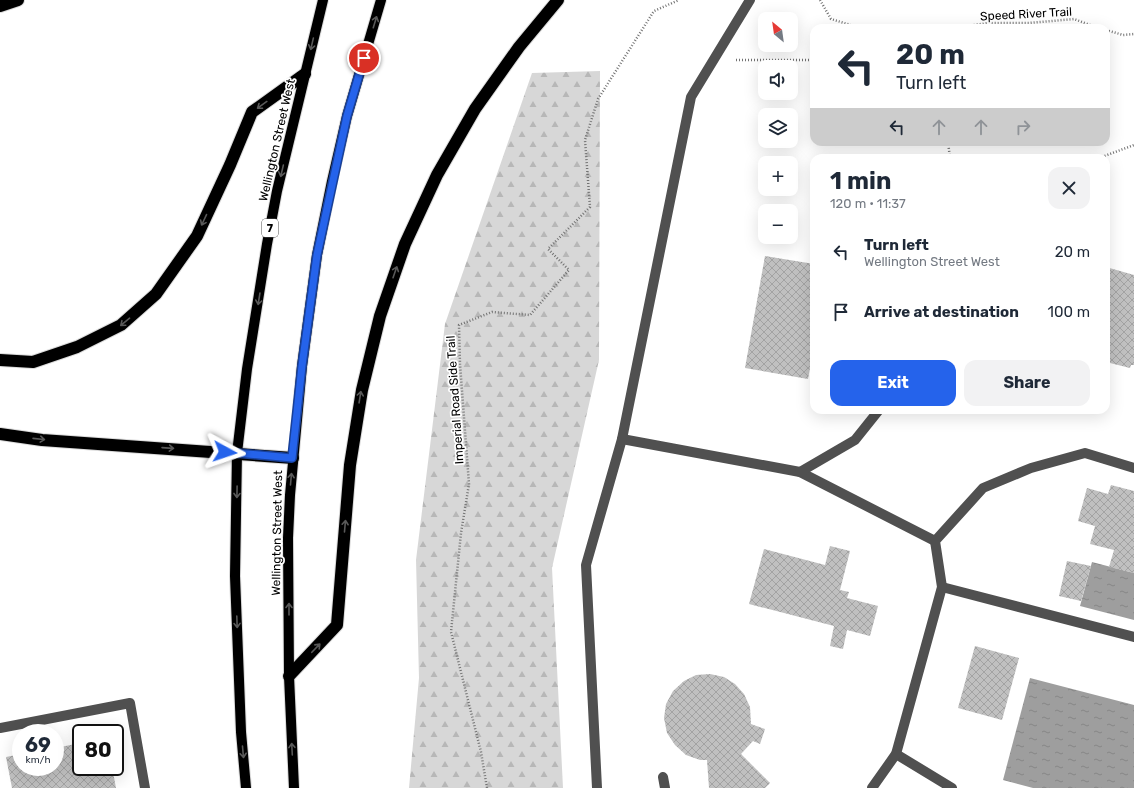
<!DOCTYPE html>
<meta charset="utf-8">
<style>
:root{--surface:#fff;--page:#f2f2f3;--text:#1f2937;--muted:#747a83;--accent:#2563eb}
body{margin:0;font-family:Rubik,sans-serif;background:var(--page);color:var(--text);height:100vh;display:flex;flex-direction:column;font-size:15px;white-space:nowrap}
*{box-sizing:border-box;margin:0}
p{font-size:13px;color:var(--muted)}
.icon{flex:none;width:22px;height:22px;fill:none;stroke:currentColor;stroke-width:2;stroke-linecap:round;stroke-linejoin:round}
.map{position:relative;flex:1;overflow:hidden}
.sheet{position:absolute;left:810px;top:154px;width:300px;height:260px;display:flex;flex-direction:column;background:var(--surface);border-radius:12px;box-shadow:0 4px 16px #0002}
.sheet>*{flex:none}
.banner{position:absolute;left:810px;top:24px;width:300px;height:122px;border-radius:12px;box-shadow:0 4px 16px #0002;background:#fff;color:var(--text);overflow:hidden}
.needle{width:26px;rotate:331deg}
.controls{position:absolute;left:758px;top:12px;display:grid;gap:8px}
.controls a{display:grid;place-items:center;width:40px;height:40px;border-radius:8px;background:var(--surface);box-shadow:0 4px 16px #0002;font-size:20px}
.speed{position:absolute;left:12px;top:724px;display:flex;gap:8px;font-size:20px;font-weight:700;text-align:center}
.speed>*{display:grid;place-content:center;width:52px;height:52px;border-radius:50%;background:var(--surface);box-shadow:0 4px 16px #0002;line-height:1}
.speed small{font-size:10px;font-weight:400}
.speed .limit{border:2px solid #111;border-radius:6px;background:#fff;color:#111}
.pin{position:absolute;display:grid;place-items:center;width:34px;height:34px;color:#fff;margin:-17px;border:2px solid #fff;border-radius:50%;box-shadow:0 1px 4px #0007}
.me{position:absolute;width:44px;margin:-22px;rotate:95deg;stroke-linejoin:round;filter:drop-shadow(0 0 3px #0008)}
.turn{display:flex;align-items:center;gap:14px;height:84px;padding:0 20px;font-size:18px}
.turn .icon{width:52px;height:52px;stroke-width:2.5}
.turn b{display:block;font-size:28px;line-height:34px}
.lanes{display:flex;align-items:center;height:38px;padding:0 20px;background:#0003;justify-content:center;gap:20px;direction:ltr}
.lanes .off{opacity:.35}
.round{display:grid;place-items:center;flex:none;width:42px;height:42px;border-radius:12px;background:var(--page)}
.head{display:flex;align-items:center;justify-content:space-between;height:68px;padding:0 20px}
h1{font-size:24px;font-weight:700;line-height:30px}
.cta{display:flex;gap:8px;margin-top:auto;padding:8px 20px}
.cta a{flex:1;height:46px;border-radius:12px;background:var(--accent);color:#fff;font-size:16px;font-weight:700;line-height:46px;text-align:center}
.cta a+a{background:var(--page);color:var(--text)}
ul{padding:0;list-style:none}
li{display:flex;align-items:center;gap:12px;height:60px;padding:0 20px}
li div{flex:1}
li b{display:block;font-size:15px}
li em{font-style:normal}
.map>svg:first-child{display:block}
.forest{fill:url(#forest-firs)}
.water{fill:url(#water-ripples)}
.building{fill:url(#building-cross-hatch)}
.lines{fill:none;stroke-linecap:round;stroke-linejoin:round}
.major-casing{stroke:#dbdbdb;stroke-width:12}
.highway-casing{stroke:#dbdbdb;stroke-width:14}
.path{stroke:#727272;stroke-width:2.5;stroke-dasharray:1 2;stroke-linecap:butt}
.minor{stroke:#505050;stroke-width:10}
.major{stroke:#000;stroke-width:10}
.highway{stroke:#000;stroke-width:12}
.oneway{stroke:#595959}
.route-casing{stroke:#184099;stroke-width:10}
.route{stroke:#2563eb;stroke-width:7}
.labels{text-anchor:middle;stroke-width:3.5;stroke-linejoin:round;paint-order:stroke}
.shield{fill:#fff;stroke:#4c4c4c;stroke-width:1}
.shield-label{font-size:11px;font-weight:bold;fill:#000}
.street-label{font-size:12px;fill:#000;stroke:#fff}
</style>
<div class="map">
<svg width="1134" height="788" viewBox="0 0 1134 788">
<defs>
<pattern id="forest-firs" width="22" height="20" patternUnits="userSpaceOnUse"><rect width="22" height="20" fill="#d7d7d7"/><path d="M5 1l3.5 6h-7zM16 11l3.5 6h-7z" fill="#b7b7b7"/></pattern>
<pattern id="water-ripples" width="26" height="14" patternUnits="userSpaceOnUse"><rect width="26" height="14" fill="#9e9e9e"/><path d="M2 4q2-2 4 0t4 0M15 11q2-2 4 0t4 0" fill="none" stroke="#868686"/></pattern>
<pattern id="building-cross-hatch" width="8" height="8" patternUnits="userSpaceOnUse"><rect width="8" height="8" fill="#c0c0c0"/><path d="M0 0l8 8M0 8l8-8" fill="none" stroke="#a3a3a3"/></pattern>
</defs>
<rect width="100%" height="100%" fill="#fff"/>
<polygon class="forest" points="600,71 599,360 552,568 563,788 409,788 419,678 416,560 445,324 532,73"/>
<g class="water">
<polygon points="1092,562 1134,573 1134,620 1080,606"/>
<polygon points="1030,678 1134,705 1134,788 1033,788 1003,780"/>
</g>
<g class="building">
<polygon points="765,256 814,264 814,347 808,379 745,368"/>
<polygon points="1106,267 1134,275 1134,365 1131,365 1130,368 1106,362"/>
<polygon points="1111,485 1134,491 1134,573 1109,567 1114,550 1090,544 1095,526 1078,521 1087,488 1108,494"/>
<polygon points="830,546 850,551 840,590 849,592 847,598 878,606 870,636 847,630 843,649 830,646 834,626 749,604 764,549 825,565"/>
<polygon points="1067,561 1091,566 1081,601 1059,596"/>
<polygon points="975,646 1019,658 1002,720 958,708"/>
<polygon points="710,674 724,677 735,684 744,694 750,707 751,724 765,729 760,744 753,741 741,754 770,783 765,788 709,788 707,760 700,760 686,755 675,745 667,733 664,718 666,704 673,691 684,681 696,675"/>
<polygon points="81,743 81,767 112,767 116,788 12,788 6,757 21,754 21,767 55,767 55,748"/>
</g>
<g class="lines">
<defs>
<g id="major">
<polyline points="246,788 241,732 235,576 237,453 247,369 267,244 277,191 323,0"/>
<polyline points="294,788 289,676 288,538 290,495 302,366 317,255 332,181 347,116 381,0"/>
</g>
<g id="highway">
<polyline points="0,6 18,0"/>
<polyline points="0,360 33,362 77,347 121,325 156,294 197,236 230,165 252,112 305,74"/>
<polyline points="0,434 42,440 293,458"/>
<polyline points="289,676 337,625 350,465 362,390 380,316 405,244 437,175 475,109 519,47 558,0"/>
</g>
</defs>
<use href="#major" class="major-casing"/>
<use href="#highway" class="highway-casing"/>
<g class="path">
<polyline points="820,0 831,19 854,26 876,26 902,28"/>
<polyline points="953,28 988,23 1029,23 1074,19 1098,28"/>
<polyline points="1106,30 1123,35 1134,34"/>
<polyline points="736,60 814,60"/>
<polyline points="948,142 950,158"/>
<polyline points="1099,158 1134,145"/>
<polyline points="487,788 481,752 451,632 461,533 469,484 460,364 459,325 492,312 530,315 569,270 548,249 590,207 585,140 598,99 654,11 679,0"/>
</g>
<g class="minor">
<polyline points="622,439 800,472 935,541"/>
<polyline points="800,472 855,440 879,410"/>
<polyline points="942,587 1134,637"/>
<polyline points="0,728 130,703 145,788"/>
<polyline points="896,754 952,788"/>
<polyline points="663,777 665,788"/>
<polyline points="597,788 586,565 622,439 691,97 750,0"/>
<polyline points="872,788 896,754 942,587 935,541 983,488 1031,468 1085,453 1134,468"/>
</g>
<use href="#major" class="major"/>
<use href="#highway" class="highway"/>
</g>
<defs><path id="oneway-shaft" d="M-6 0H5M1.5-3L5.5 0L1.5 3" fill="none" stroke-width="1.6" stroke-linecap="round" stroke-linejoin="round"/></defs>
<g class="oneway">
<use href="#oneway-shaft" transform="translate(375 22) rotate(-73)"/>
<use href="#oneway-shaft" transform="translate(312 44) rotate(103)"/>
<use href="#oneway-shaft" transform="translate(262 105) rotate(144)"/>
<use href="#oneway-shaft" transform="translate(282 171) rotate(103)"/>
<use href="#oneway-shaft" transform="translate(204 220) rotate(115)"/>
<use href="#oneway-shaft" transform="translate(395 272) rotate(-71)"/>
<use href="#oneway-shaft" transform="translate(259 299) rotate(99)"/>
<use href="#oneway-shaft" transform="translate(125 322) rotate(140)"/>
<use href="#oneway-shaft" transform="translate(360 397) rotate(-81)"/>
<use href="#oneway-shaft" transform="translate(39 439) rotate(6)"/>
<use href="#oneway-shaft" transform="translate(168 448) rotate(4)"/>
<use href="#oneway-shaft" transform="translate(291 479) rotate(-85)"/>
<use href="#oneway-shaft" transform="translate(237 492) rotate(91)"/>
<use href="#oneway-shaft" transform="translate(345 526) rotate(-85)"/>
<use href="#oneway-shaft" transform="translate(289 609) rotate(-90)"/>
<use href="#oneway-shaft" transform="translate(237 622) rotate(88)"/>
<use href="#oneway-shaft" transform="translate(316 648) rotate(-46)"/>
<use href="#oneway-shaft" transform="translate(292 749) rotate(-93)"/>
<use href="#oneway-shaft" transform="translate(243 752) rotate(85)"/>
</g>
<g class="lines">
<defs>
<polyline id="route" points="225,452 292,458 302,366 317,255 347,116 364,58"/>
</defs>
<use href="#route" class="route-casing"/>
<use href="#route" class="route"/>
</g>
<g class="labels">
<rect class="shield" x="262" y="219" width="16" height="18" rx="3"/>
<g class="shield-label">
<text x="270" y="232">7</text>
</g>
<g class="street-label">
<text transform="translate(1026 14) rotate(-3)" y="4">Speed River Trail</text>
<text transform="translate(277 140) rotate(-77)" y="4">Wellington Street West</text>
<text transform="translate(455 400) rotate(-94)" y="4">Imperial Road Side Trail</text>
<text transform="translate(277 533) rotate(-89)" y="4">Wellington Street West</text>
</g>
</g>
</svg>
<div class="controls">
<a><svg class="needle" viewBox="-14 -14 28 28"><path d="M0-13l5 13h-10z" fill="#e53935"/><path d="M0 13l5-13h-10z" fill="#747a83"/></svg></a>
<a><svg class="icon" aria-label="sound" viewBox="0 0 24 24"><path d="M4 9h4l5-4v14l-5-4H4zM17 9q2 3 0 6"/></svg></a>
<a><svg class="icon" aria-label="layers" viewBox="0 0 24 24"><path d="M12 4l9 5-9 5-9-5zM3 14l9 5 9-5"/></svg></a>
<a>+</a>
<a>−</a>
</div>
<div class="speed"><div>69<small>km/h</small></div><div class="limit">80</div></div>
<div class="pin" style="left:364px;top:58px;background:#d93025"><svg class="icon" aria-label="arrive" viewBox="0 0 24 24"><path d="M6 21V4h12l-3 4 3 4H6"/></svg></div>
<svg class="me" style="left:225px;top:452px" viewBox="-20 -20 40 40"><path d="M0-17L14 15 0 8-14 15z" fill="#2563eb" stroke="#fff" stroke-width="4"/></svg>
<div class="banner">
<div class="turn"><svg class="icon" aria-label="left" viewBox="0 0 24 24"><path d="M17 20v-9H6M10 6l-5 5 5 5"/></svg><div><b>20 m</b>Turn left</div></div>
<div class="lanes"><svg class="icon" aria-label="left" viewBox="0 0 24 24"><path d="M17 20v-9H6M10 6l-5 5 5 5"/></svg><svg class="icon off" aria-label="ahead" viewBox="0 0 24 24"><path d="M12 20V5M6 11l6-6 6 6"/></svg><svg class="icon off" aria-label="ahead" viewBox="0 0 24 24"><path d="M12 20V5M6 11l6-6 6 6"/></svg><svg class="icon off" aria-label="right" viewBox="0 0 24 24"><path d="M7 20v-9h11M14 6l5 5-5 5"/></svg></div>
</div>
<section class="sheet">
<div class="head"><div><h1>1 min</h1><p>120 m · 11:37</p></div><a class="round"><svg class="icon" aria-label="close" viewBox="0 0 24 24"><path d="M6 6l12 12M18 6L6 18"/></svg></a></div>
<ul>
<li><svg class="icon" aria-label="left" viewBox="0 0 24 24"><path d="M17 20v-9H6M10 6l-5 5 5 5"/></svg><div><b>Turn left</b><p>Wellington Street West</p></div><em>20 m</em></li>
<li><svg class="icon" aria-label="arrive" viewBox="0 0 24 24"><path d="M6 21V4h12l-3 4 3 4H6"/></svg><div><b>Arrive at destination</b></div><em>100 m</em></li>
</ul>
<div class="cta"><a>Exit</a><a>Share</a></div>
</section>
</div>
